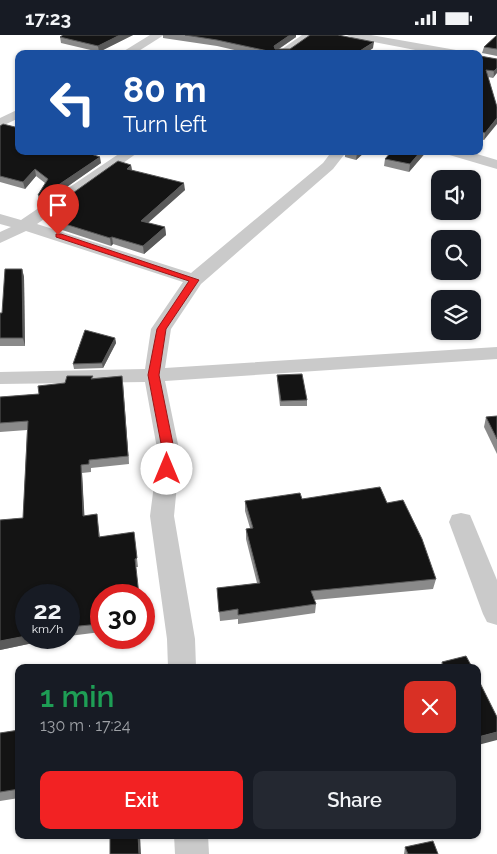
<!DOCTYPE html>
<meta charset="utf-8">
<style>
:root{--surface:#171b24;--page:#242831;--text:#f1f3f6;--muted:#9ea1a6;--accent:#f22223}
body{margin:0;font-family:Raleway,sans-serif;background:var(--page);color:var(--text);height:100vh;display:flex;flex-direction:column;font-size:19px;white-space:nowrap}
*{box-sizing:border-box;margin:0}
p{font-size:16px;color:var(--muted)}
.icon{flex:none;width:28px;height:28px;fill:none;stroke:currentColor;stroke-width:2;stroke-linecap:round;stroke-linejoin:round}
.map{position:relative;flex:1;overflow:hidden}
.drawer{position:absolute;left:15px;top:629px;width:466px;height:175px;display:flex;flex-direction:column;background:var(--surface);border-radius:10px;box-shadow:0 1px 4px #0004}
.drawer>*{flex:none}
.hud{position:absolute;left:15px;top:15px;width:468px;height:105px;border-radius:10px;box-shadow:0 1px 4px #0004;background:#1a4fa0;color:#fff;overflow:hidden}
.tools{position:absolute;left:431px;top:135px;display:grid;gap:10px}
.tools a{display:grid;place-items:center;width:50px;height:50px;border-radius:10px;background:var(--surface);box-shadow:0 1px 4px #0004;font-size:25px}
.speed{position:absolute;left:15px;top:549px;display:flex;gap:10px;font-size:25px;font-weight:700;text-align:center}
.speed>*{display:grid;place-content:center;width:65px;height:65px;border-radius:50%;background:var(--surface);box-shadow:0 1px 4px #0004;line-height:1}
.speed small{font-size:12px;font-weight:400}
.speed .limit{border:8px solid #d22;background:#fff;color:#111}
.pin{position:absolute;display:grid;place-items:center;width:42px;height:42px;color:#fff;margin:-51px -21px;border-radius:50% 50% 50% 0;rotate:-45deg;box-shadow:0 0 5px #0007}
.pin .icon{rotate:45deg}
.me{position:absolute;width:55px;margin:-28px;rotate:0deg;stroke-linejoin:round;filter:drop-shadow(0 0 4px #0008)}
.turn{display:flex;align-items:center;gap:18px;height:105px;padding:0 25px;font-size:22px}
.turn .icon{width:65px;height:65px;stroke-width:2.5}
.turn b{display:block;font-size:35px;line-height:42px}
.round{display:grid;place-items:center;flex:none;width:52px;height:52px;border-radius:10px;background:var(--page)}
.summary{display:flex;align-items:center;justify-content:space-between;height:85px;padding:0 25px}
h1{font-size:30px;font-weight:600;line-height:38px;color:#1e9e55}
.action{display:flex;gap:10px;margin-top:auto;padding:10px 25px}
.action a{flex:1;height:58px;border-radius:10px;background:var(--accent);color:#fff;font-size:20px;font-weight:600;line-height:58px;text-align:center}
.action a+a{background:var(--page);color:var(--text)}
.status{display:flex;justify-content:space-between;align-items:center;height:35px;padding:0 25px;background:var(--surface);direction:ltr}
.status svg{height:14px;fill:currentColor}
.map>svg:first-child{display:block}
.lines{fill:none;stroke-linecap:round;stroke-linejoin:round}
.minor{fill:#cacaca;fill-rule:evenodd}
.wall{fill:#8a8a8a}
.shaded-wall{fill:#5a5a5a}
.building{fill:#141414;stroke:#5a5a5a}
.route{fill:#f22223;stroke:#9d1617}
</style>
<div class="status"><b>17:23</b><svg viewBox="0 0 49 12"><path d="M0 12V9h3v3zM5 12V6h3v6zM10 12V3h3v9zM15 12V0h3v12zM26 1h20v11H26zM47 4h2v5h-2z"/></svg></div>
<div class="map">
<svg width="497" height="819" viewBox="0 0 497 819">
<rect width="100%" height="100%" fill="#fff"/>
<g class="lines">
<g class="minor">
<polygon points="150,0 164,0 134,19 119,19"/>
<polygon points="302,0 316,0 289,19 275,19"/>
<polygon points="347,0 371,0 456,15 462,19 436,19 353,3"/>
<polygon points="19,74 19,83 0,92 0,83"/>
<polygon points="123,116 140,116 37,189 191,238 323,128 332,116 347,116 333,134 201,249 171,294 165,333 497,312 497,324 165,346 180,419 174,481 195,604 196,632 168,632 167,604 150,481 158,419 145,347 0,349 0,337 145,334 151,294 183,247 26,196 0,208 0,197 11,192 0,189 0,179 21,185"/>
<polygon points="444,116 467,116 497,125 497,134 446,119"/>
<polygon points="461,478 470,480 473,487 497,545 497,590 487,587 483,579 449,487 452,480"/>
<polygon points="174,800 208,800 209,819 175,819"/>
</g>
</g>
<g class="wall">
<polygon points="133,0 99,17 61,8 60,2"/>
<polygon points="163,0 296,0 296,2 279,14 373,13 365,19 252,19 217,11 163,3"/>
<polygon points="497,0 497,21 482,18 484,12"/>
<polygon points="479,19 480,21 497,24 493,43 488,42 497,72 484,105 479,104"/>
<polygon points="0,91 101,128 44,168 39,167 38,160 45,148 36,141 25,154 0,147"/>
<polygon points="317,116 330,116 328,118"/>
<polygon points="345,116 366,116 356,125 345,122"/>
<polygon points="392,116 427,116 409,137 384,131 385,124"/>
<polygon points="131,130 132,135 185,155 148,188 165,192 166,200 144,219 113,209 111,211 53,192 52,185 70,173 64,172 63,165"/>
<polygon points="22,234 24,242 25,311 0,311 0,278 2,278"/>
<polygon points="115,303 116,308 103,333 74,334 73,329"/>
<polygon points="277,340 307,365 307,371 280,371 277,345"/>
<polygon points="122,341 129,429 91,433 91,437 82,438 84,481 98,488 100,502 134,497 138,532 136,532 101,560 101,597 69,601 69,560 26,560 26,602 58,602 33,605 33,608 0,615 0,485 23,483 27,395 0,397 0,362 39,359 65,348 93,343"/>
<polygon points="497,381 497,419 484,392 486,382"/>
<polygon points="302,464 387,468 436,544 433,554 314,565 316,569 315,578 238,589 238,584 220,586 217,553 257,548 246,504 246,494 250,493 245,476 245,466"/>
<polygon points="442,627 472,632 440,632"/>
<polygon points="19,695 19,763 0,766 0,698"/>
<polygon points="405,812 438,819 404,819"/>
</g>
<g class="shaded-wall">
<polygon points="120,0 133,0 99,17 98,11"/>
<polygon points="290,0 296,0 296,2 274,17 274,11"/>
<polygon points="374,7 373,13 365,19 355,19"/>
<polygon points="497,33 497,38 493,43 494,36"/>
<polygon points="497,83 497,89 484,105 485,98"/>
<polygon points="358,116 366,116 356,125 357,118"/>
<polygon points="421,116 427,116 409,137 410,129"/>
<polygon points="100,122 101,128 44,168 42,161"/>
<polygon points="131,130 132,137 127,134"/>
<polygon points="35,134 36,141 25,154 23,147"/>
<polygon points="184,148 185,155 142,193 141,186"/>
<polygon points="165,192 166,200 144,219 143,211"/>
<polygon points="112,202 113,209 111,211 110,203"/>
<polygon points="22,234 24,242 25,311 23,303"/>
<polygon points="115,303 116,308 103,333 102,328"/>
<polygon points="122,341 123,349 129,429 128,421"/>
<polygon points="81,430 82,438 85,490 83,481"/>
<polygon points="100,565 101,573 101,594 100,589"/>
<polygon points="26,601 26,602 32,602 33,608 0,615 0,606"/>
<polygon points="497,697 497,705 478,710 478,702"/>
<polygon points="138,800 140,800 141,819 139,819"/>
</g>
<g class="building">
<polygon points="63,0 120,0 98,11 60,2"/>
<polygon points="185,0 290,0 274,11 275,14 290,14 310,0 338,0 374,7 355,19 282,19 217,5"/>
<polygon points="497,0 497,14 484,12"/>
<polygon points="478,17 480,21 497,24 497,33 494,36 486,35 497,72 497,83 485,98 479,96 479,19 476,19"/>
<polygon points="3,89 19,93 19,116 82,116 100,122 42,161 38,160 48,144 35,134 23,147 0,141 0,91"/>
<polygon points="392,116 421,116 410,129 385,124"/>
<polygon points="118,126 131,130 127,134 184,148 141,186 165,192 143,211 112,202 110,203 52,185 77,168 63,165"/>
<polygon points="5,234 22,234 23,303 0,303 0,278 2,278"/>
<polygon points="85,295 115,303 102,328 73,329"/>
<polygon points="302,339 307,365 281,366 277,340"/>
<polygon points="67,341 93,341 91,344 122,341 128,421 89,425 89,429 81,430 83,481 97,479 99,502 134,497 137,523 135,524 139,560 101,560 101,565 100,565 100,589 69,592 69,560 26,560 26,601 0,606 0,485 23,483 28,386 0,388 0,362 39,359 38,351 65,348"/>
<polygon points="497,381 497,404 486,382"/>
<polygon points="380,452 387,468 403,465 422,504 436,544 311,556 316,569 238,580 238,574 219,577 217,553 260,548 246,494 253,493 245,466 300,458 302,464"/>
<polygon points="466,621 472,632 444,632 442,627"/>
<polygon points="426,631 426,632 414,632"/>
<polygon points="478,644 497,682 497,697 478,702"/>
<polygon points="19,695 19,754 0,757 0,698"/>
<polygon points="110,800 138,800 139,819 110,819"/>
<polygon points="433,806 438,819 408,819 405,812"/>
</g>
<polygon class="route" points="56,199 61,199 199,245 166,294 159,340 175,419 171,437 167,439 161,434 163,419 148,340 157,294 189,246 56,202"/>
</svg>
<div class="tools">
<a><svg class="icon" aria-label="sound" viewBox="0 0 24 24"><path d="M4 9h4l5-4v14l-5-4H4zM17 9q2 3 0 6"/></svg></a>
<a><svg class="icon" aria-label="search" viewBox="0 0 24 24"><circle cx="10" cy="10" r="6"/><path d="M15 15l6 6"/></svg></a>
<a><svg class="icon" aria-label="layers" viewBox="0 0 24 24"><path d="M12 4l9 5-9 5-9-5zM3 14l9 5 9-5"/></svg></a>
</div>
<div class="speed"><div>22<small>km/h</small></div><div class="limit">30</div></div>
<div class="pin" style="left:58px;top:200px;background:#d93025"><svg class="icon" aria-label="arrive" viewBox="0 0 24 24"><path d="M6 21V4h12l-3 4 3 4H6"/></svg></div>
<svg class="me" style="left:167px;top:434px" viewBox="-20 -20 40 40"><circle r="19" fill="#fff"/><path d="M0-13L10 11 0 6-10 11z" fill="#f22223"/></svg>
<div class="hud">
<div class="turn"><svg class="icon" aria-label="left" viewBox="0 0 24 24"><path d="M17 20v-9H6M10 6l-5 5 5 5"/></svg><div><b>80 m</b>Turn left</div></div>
</div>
<section class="drawer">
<div class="summary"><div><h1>1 min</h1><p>130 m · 17:24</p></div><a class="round" style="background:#d93025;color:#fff"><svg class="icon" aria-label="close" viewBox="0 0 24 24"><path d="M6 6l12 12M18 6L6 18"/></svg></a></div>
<div class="action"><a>Exit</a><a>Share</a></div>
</section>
</div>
